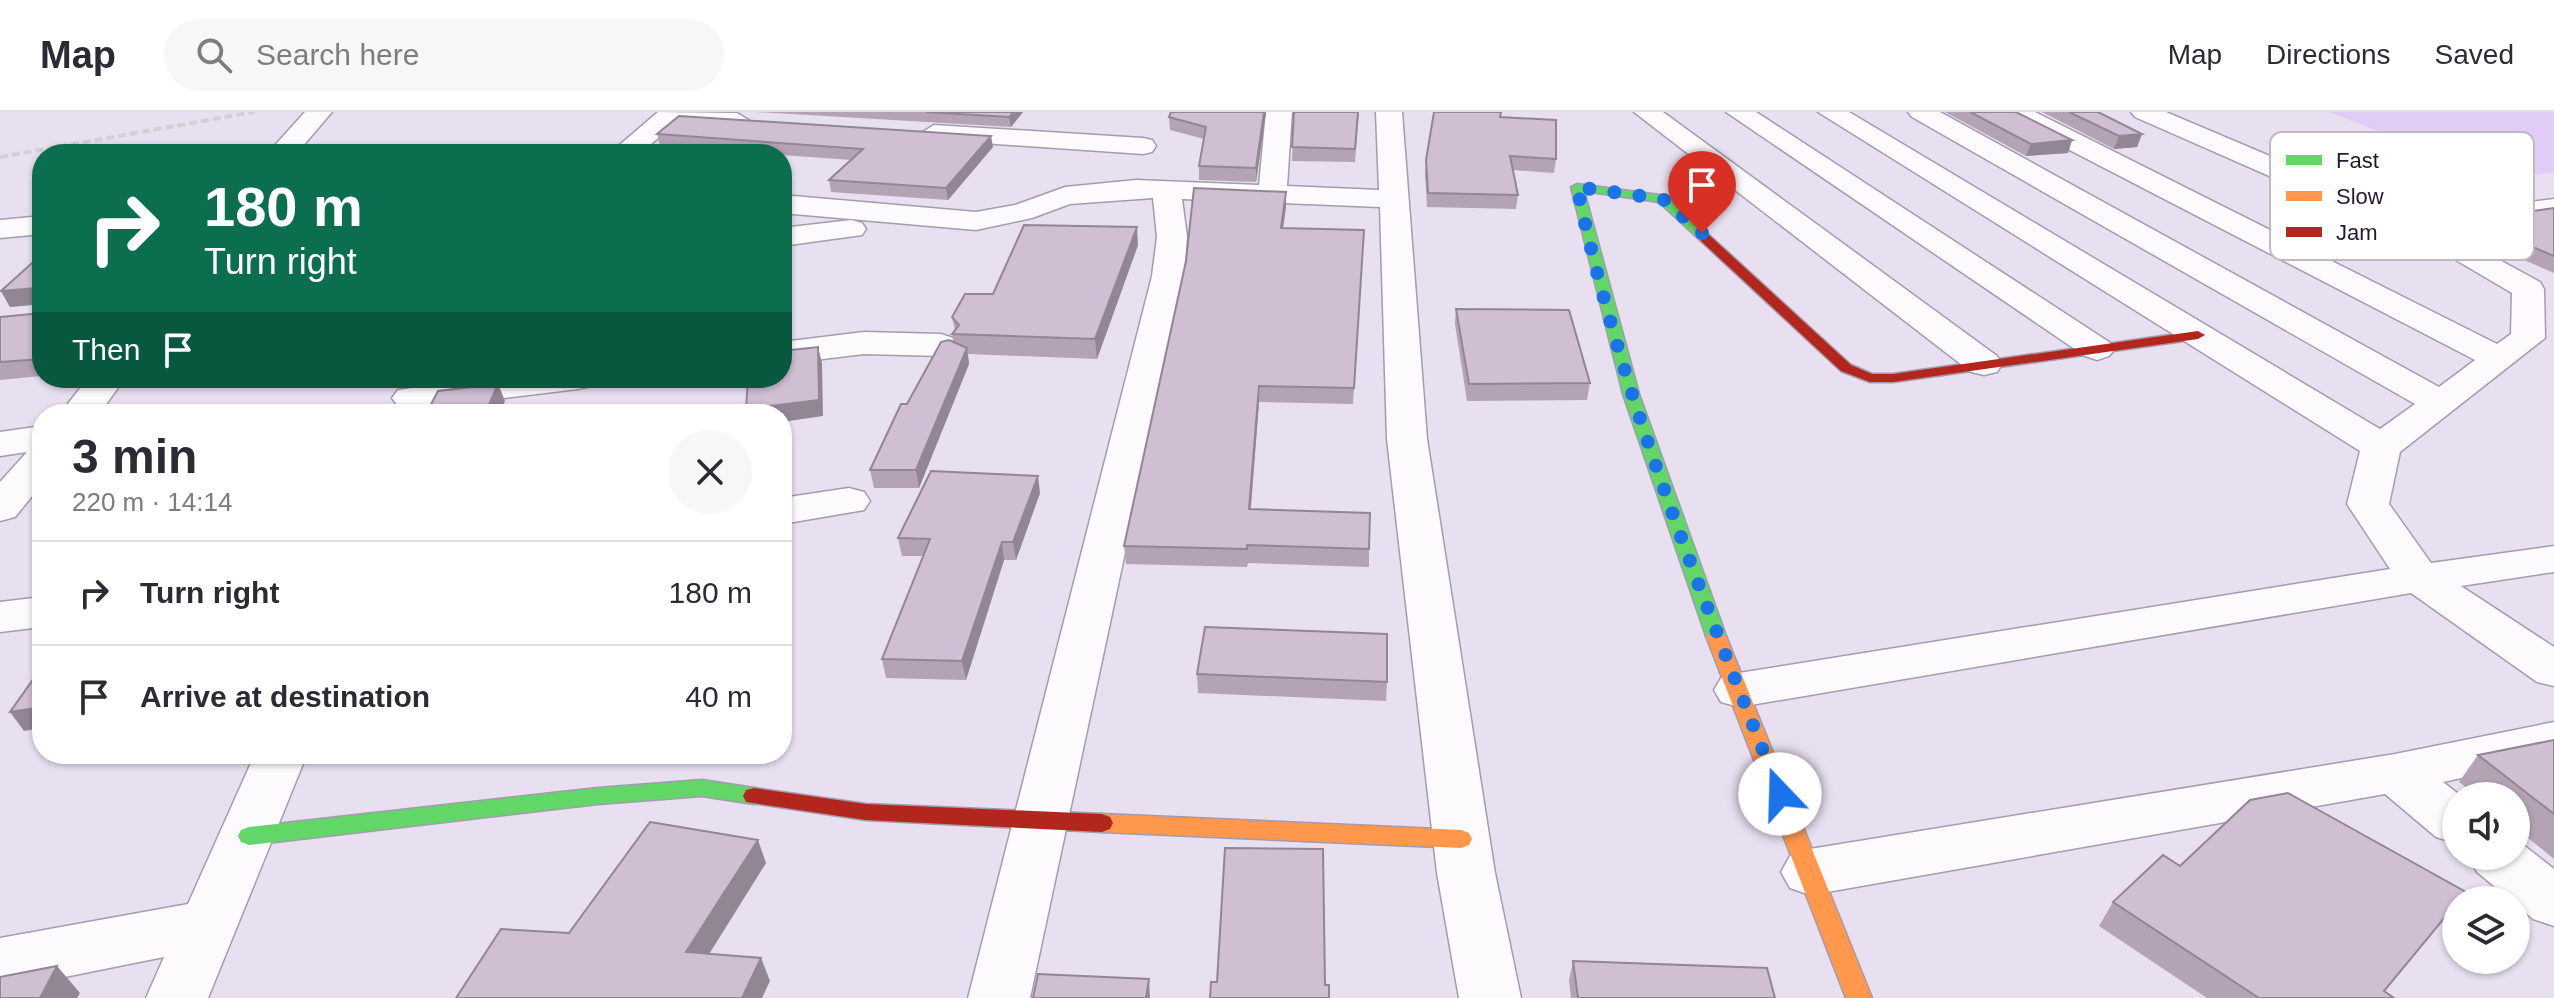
<!DOCTYPE html>
<meta charset="utf-8">
<style>
:root{--surface:#fff;--page:#f7f7f7;--text:#2b2b33;--muted:#7c7c81;--line:#e1e1e2}
body{margin:0;font-family:Helvetica,sans-serif;background:var(--page);color:var(--text);height:100vh;display:flex;flex-direction:column;font-size:30px;white-space:nowrap}
*{box-sizing:border-box;margin:0}
p{font-size:26px;color:var(--muted)}
.icon{flex:none;width:44px;height:44px;fill:none;stroke:currentColor;stroke-width:2;stroke-linecap:round;stroke-linejoin:round}
.map{position:relative;flex:1;overflow:hidden}
.details{position:absolute;left:32px;top:292px;width:760px;height:360px;display:flex;flex-direction:column;background:var(--surface);border-radius:32px;box-shadow:0 2px 6px #0004}
.details>*{flex:none}
.banner{position:absolute;left:32px;top:32px;width:760px;height:244px;border-radius:32px;box-shadow:0 2px 6px #0004;background:#0b6e4f;color:#fff;overflow:hidden}
.controls{position:absolute;left:2442px;top:670px;display:grid;gap:16px}
.controls a{display:grid;place-items:center;width:88px;height:88px;border-radius:50%;background:var(--surface);box-shadow:0 2px 6px #0004;font-size:40px}
.pin{position:absolute;display:grid;place-items:center;width:68px;height:68px;color:#fff;margin:-82px -34px;border-radius:50% 50% 50% 0;rotate:-45deg;box-shadow:0 0 8px #0007}
.pin .icon{rotate:45deg}
.me{position:absolute;width:88px;margin:-44px;rotate:339deg;stroke-linejoin:round;filter:drop-shadow(0 0 6px #0008)}
.turn{display:flex;align-items:center;gap:28px;height:168px;padding:0 40px;font-size:36px}
.turn .icon{width:104px;height:104px;stroke-width:2.5}
.turn b{display:block;font-size:56px;line-height:68px}
.then{display:flex;align-items:center;height:76px;padding:0 40px;background:#0003;gap:16px;font-size:30px}
.round{display:grid;place-items:center;flex:none;width:84px;height:84px;border-radius:42px;background:var(--page)}
.headline{display:flex;align-items:center;justify-content:space-between;height:136px;padding:0 40px}
h1{font-size:48px;font-weight:700;line-height:60px}
ul{padding:0;list-style:none}
li{display:flex;align-items:center;gap:24px;height:104px;padding:0 40px;border-top:2px solid var(--line)}
li div{flex:1}
li b{display:block;font-size:30px}
li em{font-style:normal}
header{display:flex;align-items:center;gap:48px;box-sizing:border-box;height:112px;padding:0 40px;background:var(--surface);border-bottom:2px solid var(--line)}
header strong{font-size:38px}
nav{display:flex;gap:44px;margin-inline-start:auto;font-size:28px}
.search{width:560px;height:72px;background:var(--page);display:flex;align-items:center;gap:20px;box-sizing:border-box;padding:0 28px;border-radius:44px;color:var(--muted);font-size:30px}
.map>svg:first-child{display:block}
.green{fill:#e1ccf7}
.lines{fill:none;stroke-linecap:round;stroke-linejoin:round}
.street-casing{stroke:#a49bad;stroke-width:3}
.fast-casing{stroke:#a49bad;stroke-width:3}
.slow-casing{stroke:#a49bad;stroke-width:3}
.jam-casing{stroke:#a49bad;stroke-width:3}
.street{fill:#fcfafd;fill-rule:evenodd}
.fast{fill:#63d668;fill-rule:evenodd}
.slow{fill:#ff974d;fill-rule:evenodd}
.jam{fill:#b3261e;fill-rule:evenodd}
.rail{stroke:#d2cfd5;stroke-width:4;stroke-dasharray:8 4;stroke-linecap:butt}
.wall{fill:#b3a3b5}
.shaded-wall{fill:#928594}
.building{fill:#d0bed3;stroke:#928594;stroke-width:2}
.route{stroke:#1a73e8;stroke-width:14;stroke-dasharray:0 25.2}
.key{fill:#fff;stroke:#bebac1;stroke-width:2}
.key-label{font-size:22px;fill:#251831}
</style>
<header>
<strong>Map</strong>
<div class="search"><svg class="icon" aria-label="search" viewBox="0 0 24 24"><circle cx="10" cy="10" r="6"/><path d="M15 15l6 6"/></svg>Search here</div>
<nav><a>Map</a><a>Directions</a><a>Saved</a></nav>
</header>
<div class="map">
<svg width="2554" height="886" viewBox="0 0 2554 886">
<rect width="100%" height="100%" fill="#e8e0f0"/>
<polygon class="green" points="2329,0 2554,0 2554,60 2503,67"/>
<g class="lines">
<defs>
<g id="street">
<polygon points="305,0 332,0 296,42 267,42"/>
<polygon points="658,0 737,1 750,9 737,17 675,12 639,42 609,42"/>
<polygon points="1266,0 1292,0 1287,74 1379,78 1376,0 1402,0 1427,327 1495,761 1521,886 1459,886 1437,761 1387,327 1380,95 1182,87 1187,125 1184,164 1030,886 968,886 1152,164 1157,125 1153,86 1070,92 1032,106 976,118 782,101 782,83 976,100 1015,93 1065,75 1136,68 1259,73"/>
<polygon points="1634,0 1663,0 1997,244 2002,252 1997,260 1984,263 1971,260"/>
<polygon points="1726,0 1756,0 2109,230 2115,237 2109,244 2097,248 2085,244"/>
<polygon points="1818,0 1849,0 2380,317 2415,292 1912,5 1908,0 1940,0 2439,275 2475,248 2006,5 2002,0 2035,0 2497,232 2511,222 2512,181 2444,141 2135,5 2131,0 2166,0 2414,105 2554,87 2554,105 2446,119 2540,170 2544,177 2545,226 2400,340 2389,392 2431,451 2554,434 2554,460 2461,474 2554,535 2554,574 2537,570 2411,481 1739,595 1721,590 1714,578 1721,566 1739,561 2390,457 2347,392 2360,339"/>
<polygon points="934,13 1143,26 1152,28 1156,34 1152,40 1143,42 925,27 921,21"/>
<polygon points="42,104 42,122 0,126 0,108"/>
<polygon points="851,108 862,111 866,117 862,123 782,134 782,116"/>
<polygon points="864,220 941,222 953,226 959,233 953,240 941,244 864,242 782,252 782,230"/>
<polygon points="88,266 125,266 99,302 60,302"/>
<polygon points="485,266 596,266 591,274 578,277 411,297 398,294 392,286 398,278"/>
<polygon points="42,314 42,372 15,405 0,409 0,370 27,340 0,344 0,320"/>
<polygon points="849,376 864,380 870,389 864,398 782,412 782,386"/>
<polygon points="42,485 42,515 0,520 0,490"/>
<polygon points="2554,610 2554,646 2443,670 2461,684 2456,684 2456,731 2436,725 2385,682 1810,783 1790,776 1781,760 1790,744 1810,737 2395,642"/>
<polygon points="255,642 307,642 208,886 146,886 164,845 0,878 0,826 188,792"/>
<polygon points="2517,728 2554,757 2554,814 2533,807 2516,792 2516,788 2511,788 2477,760 2469,744 2516,744"/>
</g>
<g id="fast">
<polygon points="1577,72 1667,84 1711,126 1701,129 1659,90 1584,79 1639,282 1726,524 1723,528 1716,530 1706,524 1623,282 1571,75"/>
<polygon points="702,668 754,676 762,678 765,684 762,690 754,692 702,684 598,692 249,733 241,730 238,724 241,718 249,715 598,676"/>
</g>
<g id="slow">
<polygon points="1716,518 1726,524 1872,886 1846,886 1706,524"/>
<polygon points="1102,702 1461,718 1469,721 1472,727 1469,733 1461,736 1102,720 1094,717 1091,711 1094,705"/>
</g>
<g id="jam">
<polygon points="1701,123 1709,123 1851,253 1872,262 1893,262 2198,219 2205,223 2198,227 1893,270 1870,270 1841,259 1701,129"/>
<polygon points="754,676 866,692 1102,702 1110,705 1113,711 1110,717 1102,720 866,708 746,690 743,684 746,678"/>
</g>
</defs>
<use href="#street" class="street-casing"/>
<use href="#fast" class="fast-casing"/>
<use href="#slow" class="slow-casing"/>
<use href="#jam" class="jam-casing"/>
<use href="#street" class="street"/>
<use href="#fast" class="fast"/>
<use href="#slow" class="slow"/>
<use href="#jam" class="jam"/>
<polyline class="rail" points="0,45 254,0"/>
</g>
<g class="wall">
<polygon points="757,0 1023,0 1011,15"/>
<polygon points="1171,0 1266,0 1256,70 1199,68 1199,54 1204,27 1170,18 1169,5"/>
<polygon points="1294,0 1359,0 1355,50 1292,49"/>
<polygon points="1945,0 2016,0 2072,28 2068,41 2026,44"/>
<polygon points="2042,0 2098,0 2142,22 2137,35 2114,37"/>
<polygon points="1500,5 1556,47 1554,61 1513,58 1518,83 1516,97 1427,95 1425,62 1426,48"/>
<polygon points="657,22 993,35 948,88 831,80 829,68 851,48 660,34"/>
<polygon points="1286,94 1283,116 1364,118 1353,292 1259,290 1251,397 1369,437 1369,455 1248,451 1247,455 1126,452 1124,434 1186,149"/>
<polygon points="2554,96 2554,161 2462,121 2469,108"/>
<polygon points="1138,133 1097,247 968,242 969,252 919,376 874,376 870,358 907,292 953,230 952,222 955,219 952,205 993,182"/>
<polygon points="42,142 42,264 0,268 0,205 39,202 36,195 35,193 10,195 1,179"/>
<polygon points="1456,197 1590,271 1587,288 1467,289 1455,212"/>
<polygon points="1040,381 1016,448 1004,448 966,568 886,566 882,547 923,444 902,444 898,426"/>
<polygon points="1197,562 1387,570 1386,589 1198,581"/>
<polygon points="2554,628 2554,747 2516,716 2516,684 2477,684 2459,670 2478,643"/>
<polygon points="2113,790 2384,880 2394,886 2207,886 2099,814"/>
<polygon points="1573,849 1775,886 1571,886 1569,868"/>
</g>
<g class="shaded-wall">
<polygon points="1014,0 1023,0 1011,15 1009,5"/>
<polygon points="1264,0 1266,0 1256,70 1256,56"/>
<polygon points="2142,22 2137,35 2114,37 2119,24"/>
<polygon points="991,24 993,35 948,88 946,76"/>
<polygon points="2072,28 2068,41 2026,44 2031,32"/>
<polygon points="1286,80 1286,94 1281,131 1281,116"/>
<polygon points="1137,115 1138,133 1097,247 1095,227"/>
<polygon points="35,176 42,188 42,206 36,195 39,192 10,195 1,179"/>
<polygon points="818,235 822,251 823,304 782,310 782,302 747,302 746,297"/>
<polygon points="967,236 969,252 919,376 916,358"/>
<polygon points="498,272 505,289 499,302 485,302"/>
<polygon points="1259,274 1259,290 1249,414 1249,397"/>
<polygon points="1038,364 1040,381 1016,448 1013,430"/>
<polygon points="1002,430 1004,448 966,568 962,549"/>
<polygon points="42,595 42,616 24,619 10,600"/>
<polygon points="758,728 766,751 696,863 686,840"/>
<polygon points="761,846 770,869 762,886 742,886"/>
<polygon points="57,854 80,881 77,886 40,886"/>
<polygon points="1149,867 1150,886 1146,886"/>
</g>
<g class="building">
<polygon points="926,0 1014,0 1009,5"/>
<polygon points="1171,0 1264,0 1256,56 1199,54 1206,15 1169,5"/>
<polygon points="1294,0 1358,0 1355,37 1292,35"/>
<polygon points="1434,0 1501,0 1500,5 1556,8 1556,47 1510,44 1518,83 1428,81 1426,48"/>
<polygon points="1970,0 2016,0 2072,28 2031,32"/>
<polygon points="2069,0 2098,0 2142,22 2119,24"/>
<polygon points="679,4 991,24 946,76 829,68 863,37 657,22"/>
<polygon points="1194,76 1286,80 1281,116 1364,118 1354,276 1259,274 1249,397 1370,401 1369,437 1247,433 1247,437 1124,434 1186,149"/>
<polygon points="2554,96 2554,144 2469,108"/>
<polygon points="1024,113 1137,115 1095,227 952,222 959,213 952,205 965,182 993,182"/>
<polygon points="42,142 42,189 36,195 35,176 1,179"/>
<polygon points="1456,197 1569,198 1590,271 1469,272"/>
<polygon points="42,201 42,247 0,250 0,205"/>
<polygon points="949,228 967,236 916,358 870,358 901,292 907,292 941,230"/>
<polygon points="818,235 819,288 746,297 748,266 782,266 782,239"/>
<polygon points="498,272 485,302 426,302 438,279"/>
<polygon points="931,359 1038,364 1013,430 1002,430 962,549 882,547 930,427 898,426"/>
<polygon points="1205,515 1387,522 1387,570 1197,562"/>
<polygon points="42,555 42,595 10,600"/>
<polygon points="2554,628 2554,702 2478,643"/>
<polygon points="2288,681 2466,780 2460,788 2456,788 2456,792 2384,879 2394,886 2259,886 2113,790 2163,743 2180,754 2250,688"/>
<polygon points="650,710 758,728 686,840 761,846 742,886 456,886 501,817 569,821"/>
<polygon points="1225,736 1323,737 1325,873 1329,873 1329,886 1210,886 1211,870 1217,870"/>
<polygon points="1573,849 1767,856 1775,886 1578,886"/>
<polygon points="57,854 40,886 0,886 0,865"/>
<polygon points="1038,862 1149,867 1146,886 1033,886"/>
</g>
<g class="lines">
<path class="route" d="M1702,121L1663,87L1577,75C1621,284 1702,483 1780,682"/>
</g>
<rect x="2270" y="20" width="264" height="128" rx="12" class="key"/>
<rect x="2286" y="43" width="36" height="10" fill="#63d668"/>
<rect x="2286" y="79" width="36" height="10" fill="#ff974d"/>
<rect x="2286" y="115" width="36" height="10" fill="#b3261e"/>
<g class="key-label">
<text x="2336" y="56">Fast</text>
<text x="2336" y="92">Slow</text>
<text x="2336" y="128">Jam</text>
</g>
</svg>
<div class="controls">
<a><svg class="icon" aria-label="sound" viewBox="0 0 24 24"><path d="M4 9h4l5-4v14l-5-4H4zM17 9q2 3 0 6"/></svg></a>
<a><svg class="icon" aria-label="layers" viewBox="0 0 24 24"><path d="M12 4l9 5-9 5-9-5zM3 14l9 5 9-5"/></svg></a>
</div>
<div class="pin" style="left:1702px;top:121px;background:#d93025"><svg class="icon" aria-label="arrive" viewBox="0 0 24 24"><path d="M6 21V4h12l-3 4 3 4H6"/></svg></div>
<svg class="me" style="left:1780px;top:682px" viewBox="-20 -20 40 40"><circle r="19" fill="#fff"/><path d="M0-13L10 11 0 6-10 11z" fill="#1a73e8"/></svg>
<div class="banner">
<div class="turn"><svg class="icon" aria-label="right" viewBox="0 0 24 24"><path d="M7 20v-9h11M14 6l5 5-5 5"/></svg><div><b>180 m</b>Turn right</div></div>
<div class="then">Then<svg class="icon" aria-label="arrive" viewBox="0 0 24 24"><path d="M6 21V4h12l-3 4 3 4H6"/></svg></div>
</div>
<section class="details">
<div class="headline"><div><h1>3 min</h1><p>220 m · 14:14</p></div><a class="round"><svg class="icon" aria-label="close" viewBox="0 0 24 24"><path d="M6 6l12 12M18 6L6 18"/></svg></a></div>
<ul>
<li><svg class="icon" aria-label="right" viewBox="0 0 24 24"><path d="M7 20v-9h11M14 6l5 5-5 5"/></svg><div><b>Turn right</b></div><em>180 m</em></li>
<li><svg class="icon" aria-label="arrive" viewBox="0 0 24 24"><path d="M6 21V4h12l-3 4 3 4H6"/></svg><div><b>Arrive at destination</b></div><em>40 m</em></li>
</ul>
</section>
</div>
